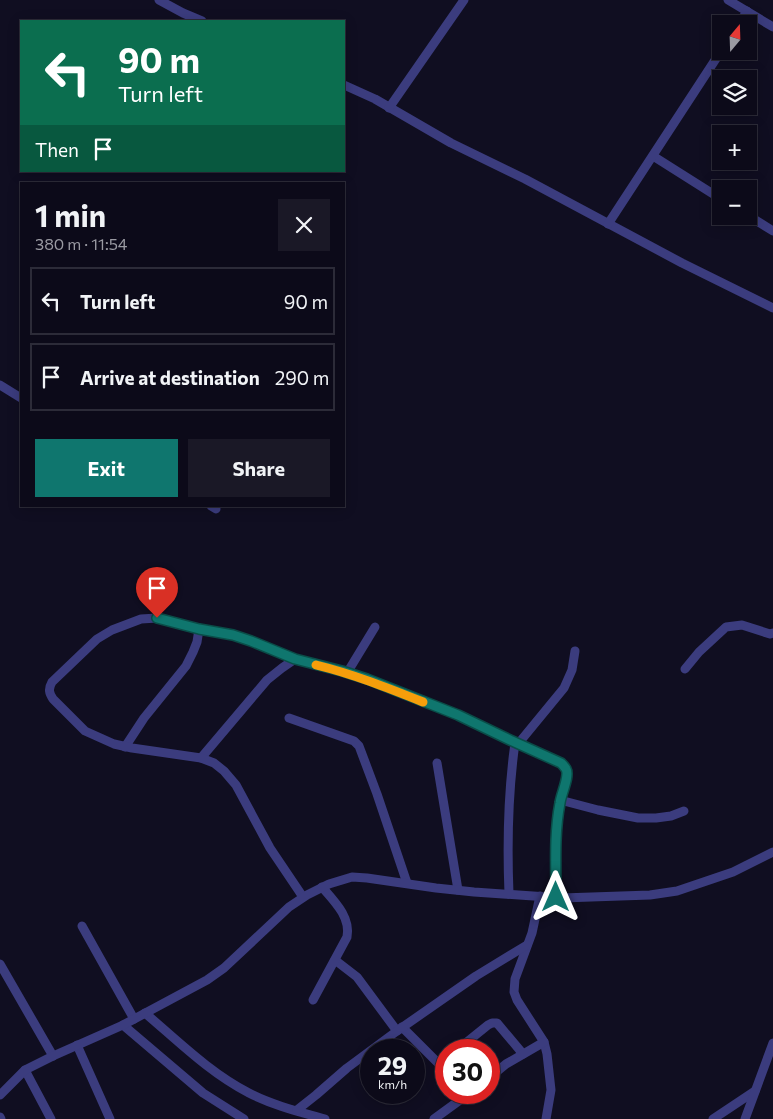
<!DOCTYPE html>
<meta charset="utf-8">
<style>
:root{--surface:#0c0a19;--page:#1a1826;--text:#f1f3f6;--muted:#9a9aa2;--line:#2c2b38;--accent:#0f766e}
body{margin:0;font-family:Commissioner,sans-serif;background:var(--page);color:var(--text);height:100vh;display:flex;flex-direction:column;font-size:19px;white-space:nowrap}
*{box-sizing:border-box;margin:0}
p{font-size:16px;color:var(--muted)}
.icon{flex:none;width:28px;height:28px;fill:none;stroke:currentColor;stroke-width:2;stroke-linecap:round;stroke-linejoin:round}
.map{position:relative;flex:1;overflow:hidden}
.drawer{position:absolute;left:20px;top:182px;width:325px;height:325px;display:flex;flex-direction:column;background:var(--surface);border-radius:0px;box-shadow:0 2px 12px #0003,0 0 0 1px var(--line)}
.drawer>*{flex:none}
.top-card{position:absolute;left:20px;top:20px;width:325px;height:152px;border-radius:0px;box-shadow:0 2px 12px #0003,0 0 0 1px var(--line);background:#0b6e4f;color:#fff;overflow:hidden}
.needle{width:32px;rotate:19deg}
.fabs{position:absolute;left:712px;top:15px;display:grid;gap:10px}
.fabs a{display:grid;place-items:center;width:45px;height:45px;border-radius:0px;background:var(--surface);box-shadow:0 2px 12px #0003,0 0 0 1px var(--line);font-size:25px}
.speed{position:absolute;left:360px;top:1039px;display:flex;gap:10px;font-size:25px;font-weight:700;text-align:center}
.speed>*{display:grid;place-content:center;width:65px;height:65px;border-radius:50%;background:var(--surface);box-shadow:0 2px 12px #0003,0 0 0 1px var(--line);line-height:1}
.speed small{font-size:12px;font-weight:400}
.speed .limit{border:8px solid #d22;background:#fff;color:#111}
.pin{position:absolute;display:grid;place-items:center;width:42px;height:42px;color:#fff;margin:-51px -21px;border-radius:50% 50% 50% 0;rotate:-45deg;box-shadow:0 0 5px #0007}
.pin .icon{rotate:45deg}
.me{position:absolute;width:55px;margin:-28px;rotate:0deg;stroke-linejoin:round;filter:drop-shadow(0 0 4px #0008)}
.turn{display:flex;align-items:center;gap:18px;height:105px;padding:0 15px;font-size:22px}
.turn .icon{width:65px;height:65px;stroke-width:2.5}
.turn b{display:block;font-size:35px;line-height:42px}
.then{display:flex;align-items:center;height:48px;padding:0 15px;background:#0003;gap:10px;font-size:19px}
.round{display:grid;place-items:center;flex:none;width:52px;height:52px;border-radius:0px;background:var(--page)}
.overview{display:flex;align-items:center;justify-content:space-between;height:85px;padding:0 15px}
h1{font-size:30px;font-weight:700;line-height:38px}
.cta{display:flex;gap:10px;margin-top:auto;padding:10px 15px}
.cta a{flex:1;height:58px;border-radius:0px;background:var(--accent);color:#fff;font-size:20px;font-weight:700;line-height:58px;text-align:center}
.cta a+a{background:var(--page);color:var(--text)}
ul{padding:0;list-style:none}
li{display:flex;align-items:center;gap:15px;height:68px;margin:0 10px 8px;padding:0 5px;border:2px solid var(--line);border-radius:0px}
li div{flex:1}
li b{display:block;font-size:19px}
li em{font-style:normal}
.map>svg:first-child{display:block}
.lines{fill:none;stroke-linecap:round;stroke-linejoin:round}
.street{stroke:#3b3c7e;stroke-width:9}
.route-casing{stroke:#0a4d48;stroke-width:12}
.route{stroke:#0f766e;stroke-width:9}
.slow{stroke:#f59e0b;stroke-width:9}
</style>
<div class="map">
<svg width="773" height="1119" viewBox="0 0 773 1119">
<rect width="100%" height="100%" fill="#100e21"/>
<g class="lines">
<g class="street">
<polyline points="159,0 183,13 202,21"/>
<polyline points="728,0 773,27"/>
<polyline points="739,24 747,11"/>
<polyline points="344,85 375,99 451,143 525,179 682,263 773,308"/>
<polyline points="389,108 464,0"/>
<polyline points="653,156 721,199"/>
<polyline points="749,216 773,231"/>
<polyline points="608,224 721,51"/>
<polyline points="0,385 21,398"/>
<polyline points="211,506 216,509"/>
<polyline points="685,669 699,652 726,627 742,625 770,634 773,633"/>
<polyline points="347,673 375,627"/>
<polyline points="289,718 354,741 359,746 377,794 407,883"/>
<polyline points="518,744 564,688 572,670 575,651"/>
<polyline points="125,747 144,718 186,666 193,652 197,642 199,629"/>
<polyline points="201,758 267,680 282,668 295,659"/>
<polyline points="437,763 458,890"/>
<polyline points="560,800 598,810 638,818 656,818 671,816 684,811"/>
<path d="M509,894C507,844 508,793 515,743"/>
<polyline points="540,896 532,933 515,979 514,992 517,1000 544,1042 547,1054 551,1090 546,1119"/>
<path d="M303,897L270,848L236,785L224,771L214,763L201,758L132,748L114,744L85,731L53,699C49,693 48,689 52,682L97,639L112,630L141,619L157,618L199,629L233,635L251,641L295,659L342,671L367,679L458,715L510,741L561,763C562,764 565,767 566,769C570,776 561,794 560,803C554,834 556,866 556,897"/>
<polyline points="82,926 134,1019"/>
<polyline points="335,960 357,977 397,1031"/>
<polyline points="0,964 53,1056"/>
<path d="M313,1000L347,937C351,917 334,901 322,887"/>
<path d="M145,1013C178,1041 210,1073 249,1093C272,1105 300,1112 325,1119"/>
<polyline points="123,1025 203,1093 244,1119"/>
<polyline points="402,1027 446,1071"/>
<polyline points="77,1045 110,1119"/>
<polyline points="457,1050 488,1025 492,1023 497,1023 523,1054"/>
<polyline points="25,1070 51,1119"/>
<polyline points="489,1078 506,1064 544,1042"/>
<polyline points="0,1095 25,1070 53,1056 123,1025 207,980 224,968 289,907 307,895 329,884 352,877 367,878 436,888 474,892 562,898 650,895 677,891 733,872 773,852"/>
<polyline points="297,1110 316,1095 347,1068 397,1031 476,976 527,945"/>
<polyline points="0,1117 1,1119"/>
<polyline points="434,1119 471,1092"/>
<polyline points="713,1119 755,1091"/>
<polyline points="745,1119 773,1043"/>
</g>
</g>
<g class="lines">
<defs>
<path id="route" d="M157,618L199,629L233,635L251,641L295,659L342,671L367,679L458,715L510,740L561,763C563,765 565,767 566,769C570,776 561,794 560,803C554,834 556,866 556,897"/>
</defs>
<use href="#route" class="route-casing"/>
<use href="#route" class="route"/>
<path class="slow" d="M316,665C353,674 388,688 423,702"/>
</g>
</svg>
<div class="fabs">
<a><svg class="needle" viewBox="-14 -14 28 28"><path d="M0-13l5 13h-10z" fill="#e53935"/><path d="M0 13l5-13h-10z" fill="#9a9aa2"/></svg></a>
<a><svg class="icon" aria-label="layers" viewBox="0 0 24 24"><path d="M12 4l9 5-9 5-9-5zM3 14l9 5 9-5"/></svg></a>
<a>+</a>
<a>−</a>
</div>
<div class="speed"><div>29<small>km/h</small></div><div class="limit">30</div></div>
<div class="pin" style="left:157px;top:618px;background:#d93025"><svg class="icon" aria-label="arrive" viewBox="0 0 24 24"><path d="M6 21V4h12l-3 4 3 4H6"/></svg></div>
<svg class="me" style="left:556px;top:897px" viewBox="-20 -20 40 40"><path d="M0-17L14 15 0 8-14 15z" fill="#0f766e" stroke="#fff" stroke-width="4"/></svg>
<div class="top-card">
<div class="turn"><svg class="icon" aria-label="left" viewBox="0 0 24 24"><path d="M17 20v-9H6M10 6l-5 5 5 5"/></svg><div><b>90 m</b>Turn left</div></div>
<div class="then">Then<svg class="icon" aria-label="arrive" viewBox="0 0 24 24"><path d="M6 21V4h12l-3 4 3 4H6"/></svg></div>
</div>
<section class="drawer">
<div class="overview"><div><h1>1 min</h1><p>380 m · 11:54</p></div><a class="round"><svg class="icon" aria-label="close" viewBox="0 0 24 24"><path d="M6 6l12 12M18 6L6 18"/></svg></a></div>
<ul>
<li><svg class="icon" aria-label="left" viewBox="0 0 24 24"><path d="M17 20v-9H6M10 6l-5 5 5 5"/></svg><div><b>Turn left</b></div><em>90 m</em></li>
<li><svg class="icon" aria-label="arrive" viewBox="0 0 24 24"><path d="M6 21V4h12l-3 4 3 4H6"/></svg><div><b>Arrive at destination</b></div><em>290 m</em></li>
</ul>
<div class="cta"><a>Exit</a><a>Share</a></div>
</section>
</div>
